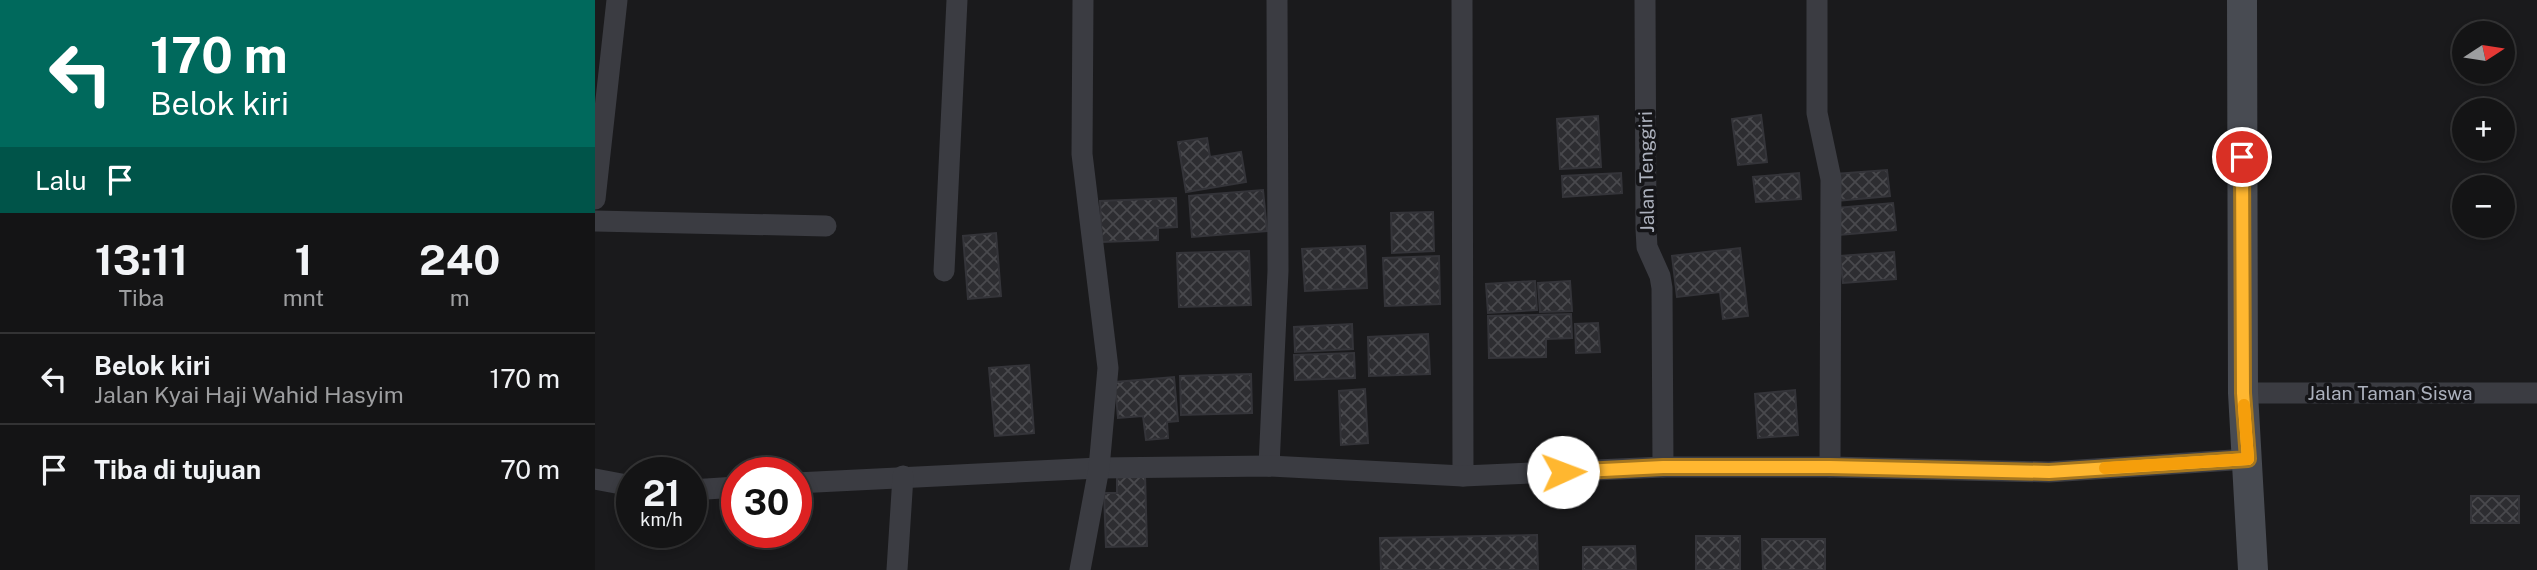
<!DOCTYPE html>
<html lang="id">
<meta charset="utf-8">
<style>
:root{--surface:#141415;--page:#1d1d1e;--text:#f1f3f6;--muted:#9d9ea0;--line:#333334}
body{margin:0;font-family:"Public Sans",sans-serif;background:var(--page);color:var(--text);height:100vh;display:flex;flex-direction:column;font-size:26px;white-space:nowrap}
*{box-sizing:border-box;margin:0}
p{font-size:23px;color:var(--muted)}
.icon{flex:none;width:38px;height:38px;fill:none;stroke:currentColor;stroke-width:2;stroke-linecap:round;stroke-linejoin:round}
.map{position:relative;flex:1;overflow:hidden}
.drawer{display:flex;flex-direction:column;background:var(--surface);width:595px}
.drawer>*{flex:none}
.banner{background:#00695c;color:#fff;overflow:hidden}
.needle{width:46px;rotate:78deg}
.fabs{position:absolute;left:1857px;top:21px;display:grid;gap:14px}
.fabs a{display:grid;place-items:center;width:63px;height:63px;border-radius:50%;background:var(--surface);box-shadow:0 4px 10px #0003,0 0 0 2px var(--line);font-size:35px}
.speed{position:absolute;left:21px;top:457px;display:flex;gap:14px;font-size:35px;font-weight:700;text-align:center}
.speed>*{display:grid;place-content:center;width:91px;height:91px;border-radius:50%;background:var(--surface);box-shadow:0 4px 10px #0003,0 0 0 2px var(--line);line-height:1}
.speed small{font-size:18px;font-weight:400}
.speed .limit{border:10px solid #d22;background:#fff;color:#111}
.pin{position:absolute;display:grid;place-items:center;width:60px;height:60px;color:#fff;margin:-30px;border:4px solid #fff;border-radius:50%;box-shadow:0 2px 7px #0007}
.me{position:absolute;width:77px;margin:-38px;rotate:88deg;stroke-linejoin:round;filter:drop-shadow(0 0 5px #0008)}
.turn{display:flex;align-items:center;gap:24px;height:147px;padding:0 35px;font-size:32px}
.turn .icon{width:91px;height:91px;stroke-width:2.5}
.turn b{display:block;font-size:49px;line-height:60px}
.then{display:flex;align-items:center;height:66px;padding:0 35px;background:#0003;gap:14px;font-size:26px}
.eta{display:flex;justify-content:space-evenly;align-items:center;height:119px;text-align:center}
.eta b{font-size:42px;font-weight:700;line-height:49px}
ul{padding:0;list-style:none}
li{display:flex;align-items:center;gap:21px;height:91px;padding:0 35px;border-top:2px solid var(--line)}
li div{flex:1}
li b{display:block;font-size:26px}
li em{font-style:normal}
main{display:flex;flex:1;min-height:0}
.map>svg:first-child{display:block}
.building{fill:url(#building-cross-hatch);stroke:#343439;stroke-width:2}
.lines{fill:none;stroke-linecap:round;stroke-linejoin:round}
.street{stroke:#3b3c42;stroke-width:21}
.secondary{stroke:#484b52;stroke-width:30}
.route-casing{stroke:#a6771f;stroke-width:18}
.route{stroke:#ffb730;stroke-width:12}
.slow{stroke:#f59e0b;stroke-width:12}
.labels{text-anchor:middle;stroke-width:7;stroke-linejoin:round;paint-order:stroke}
.street-label{font-size:19px;fill:#acb1bd;stroke:#151518}
</style>
<main>
<section class="drawer">
<div class="banner">
<div class="turn"><svg class="icon" aria-label="left" viewBox="0 0 24 24"><path d="M17 20v-9H6M10 6l-5 5 5 5"/></svg><div><b>170 m</b>Belok kiri</div></div>
<div class="then">Lalu<svg class="icon" aria-label="arrive" viewBox="0 0 24 24"><path d="M6 21V4h12l-3 4 3 4H6"/></svg></div>
</div>
<div class="eta">
<div><b>13:11</b><p>Tiba</p></div>
<div><b>1</b><p>mnt</p></div>
<div><b>240</b><p>m</p></div>
</div>
<ul>
<li><svg class="icon" aria-label="left" viewBox="0 0 24 24"><path d="M17 20v-9H6M10 6l-5 5 5 5"/></svg><div><b>Belok kiri</b><p>Jalan Kyai Haji Wahid Hasyim</p></div><em>170 m</em></li>
<li><svg class="icon" aria-label="arrive" viewBox="0 0 24 24"><path d="M6 21V4h12l-3 4 3 4H6"/></svg><div><b>Tiba di tujuan</b></div><em>70 m</em></li>
</ul>
</section>
<div class="map">
<svg width="1942" height="570" viewBox="0 0 1942 570">
<defs>
<pattern id="building-cross-hatch" width="8" height="8" patternUnits="userSpaceOnUse" patternTransform="scale(1.75)"><rect width="8" height="8" fill="#2d2d31"/><path d="M0 0l8 8M0 8l8-8" fill="none" stroke="#49494d"/></pattern>
</defs>
<rect width="100%" height="100%" fill="#1a1a1c"/>
<g class="building">
<polygon points="1166,115 1172,162 1143,165 1137,119"/>
<polygon points="1003,116 1006,167 965,169 962,119"/>
<polygon points="612,138 615,157 646,152 651,182 591,192 583,142"/>
<polygon points="1292,170 1295,196 1242,201 1240,174"/>
<polygon points="1026,173 1027,193 968,197 967,176"/>
<polygon points="1204,173 1206,199 1161,202 1158,177"/>
<polygon points="668,190 672,231 597,237 594,196"/>
<polygon points="581,198 582,227 563,228 563,240 507,242 505,201"/>
<polygon points="1298,203 1301,230 1244,235 1242,208"/>
<polygon points="838,212 839,251 797,253 796,213"/>
<polygon points="401,233 406,296 373,299 368,236"/>
<polygon points="770,246 772,288 710,291 707,249"/>
<polygon points="1145,248 1153,316 1128,319 1125,292 1082,297 1077,256"/>
<polygon points="654,251 656,305 584,307 582,253"/>
<polygon points="1299,252 1301,279 1248,283 1245,256"/>
<polygon points="844,256 845,304 790,306 788,258"/>
<polygon points="940,281 942,310 893,313 891,284"/>
<polygon points="975,281 977,311 945,312 943,283"/>
<polygon points="976,314 977,338 951,339 951,357 894,358 893,316"/>
<polygon points="1003,323 1005,352 981,353 980,324"/>
<polygon points="757,324 758,349 700,352 699,327"/>
<polygon points="833,334 835,374 774,376 773,337"/>
<polygon points="759,353 760,378 700,380 699,355"/>
<polygon points="434,365 439,433 400,436 394,368"/>
<polygon points="656,374 657,413 586,415 585,376"/>
<polygon points="579,377 583,421 572,422 573,438 551,440 548,416 523,418 520,382"/>
<polygon points="770,389 773,443 746,445 744,391"/>
<polygon points="1200,390 1203,435 1163,438 1160,394"/>
<polygon points="522,474 550,474 552,546 511,547 509,493 522,493"/>
<rect x="1876" y="496" width="48" height="27"/>
<polygon points="942,535 943,570 786,570 785,538"/>
<rect x="1101" y="536" width="44" height="34"/>
<polygon points="1167,539 1230,539 1230,570 1168,570"/>
<polygon points="1040,546 1041,570 988,570 988,547"/>
</g>
<g class="lines">
<g class="street">
<polyline points="867,0 868,476"/>
<polyline points="1050,0 1051,229 1052,247 1065,276 1067,288 1068,467"/>
<polyline points="1222,0 1222,113 1236,179 1235,467"/>
<polyline points="0,199 22,0"/>
<polyline points="0,221 231,226"/>
<polyline points="349,271 362,0"/>
<polyline points="1648,393 1942,393"/>
<polyline points="674,466 683,271 682,0"/>
<polyline points="0,479 37,486"/>
<polyline points="201,483 504,468 674,466 868,476 1068,467 1235,467 1454,472 1653,459"/>
<polyline points="96,490 142,487"/>
<polyline points="302,570 308,476"/>
<polyline points="485,570 504,468 513,368 487,154 488,0"/>
</g>
<polyline class="secondary" points="1647,0 1648,393 1658,570"/>
</g>
<g class="lines">
<defs>
<polyline id="route" points="968,472 1068,467 1235,467 1454,472 1653,459 1648,393 1647,157"/>
</defs>
<use href="#route" class="route-casing"/>
<use href="#route" class="route"/>
<polyline class="slow" points="1510,468 1653,459 1649,405"/>
</g>
<g class="labels">
<g class="street-label">
<text transform="translate(1051 172) rotate(-91)" y="7">Jalan Tenggiri</text>
<text x="1795" y="400">Jalan Taman Siswa</text>
</g>
</g>
</svg>
<div class="fabs">
<a><svg class="needle" viewBox="-14 -14 28 28"><path d="M0-13l5 13h-10z" fill="#e53935"/><path d="M0 13l5-13h-10z" fill="#9d9ea0"/></svg></a>
<a>+</a>
<a>−</a>
</div>
<div class="speed"><div>21<small>km/h</small></div><div class="limit">30</div></div>
<div class="pin" style="left:1647px;top:157px;background:#d93025"><svg class="icon" aria-label="arrive" viewBox="0 0 24 24"><path d="M6 21V4h12l-3 4 3 4H6"/></svg></div>
<svg class="me" style="left:968px;top:472px" viewBox="-20 -20 40 40"><circle r="19" fill="#fff"/><path d="M0-13L10 11 0 6-10 11z" fill="#ffb730"/></svg>
</div>
</main>
